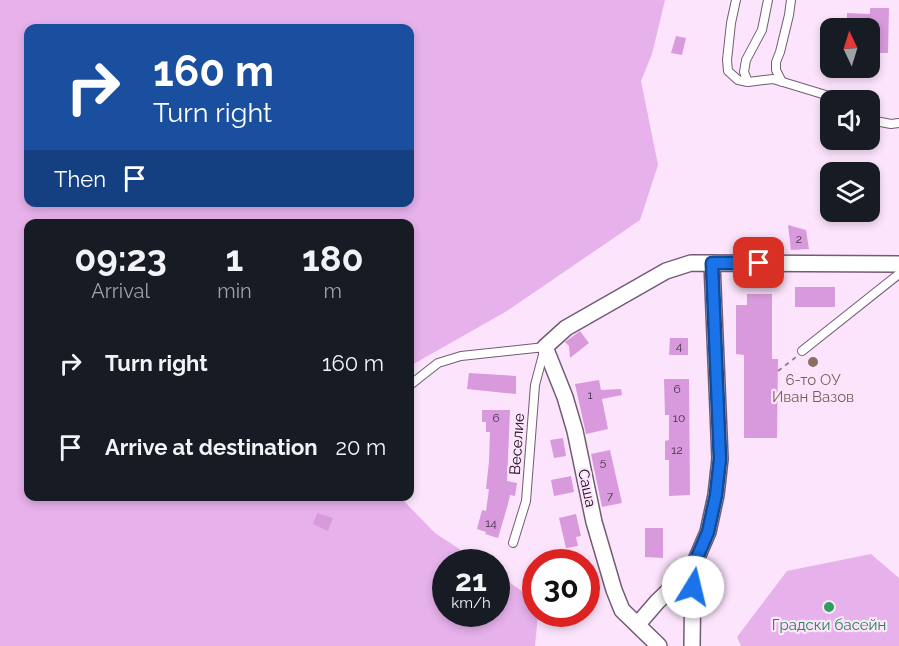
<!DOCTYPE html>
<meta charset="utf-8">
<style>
:root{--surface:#171b24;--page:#20242c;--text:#f1f3f6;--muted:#9ea1a6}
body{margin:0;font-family:Raleway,sans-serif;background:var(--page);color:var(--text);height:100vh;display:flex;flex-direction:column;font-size:22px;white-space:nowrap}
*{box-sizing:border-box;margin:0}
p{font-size:20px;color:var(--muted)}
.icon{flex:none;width:33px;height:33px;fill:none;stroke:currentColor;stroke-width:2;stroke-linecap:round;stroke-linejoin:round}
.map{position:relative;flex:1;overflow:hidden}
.panel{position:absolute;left:24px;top:219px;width:390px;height:282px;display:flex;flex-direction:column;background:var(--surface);border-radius:12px;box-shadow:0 3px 9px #0003}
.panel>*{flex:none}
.hud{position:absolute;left:24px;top:24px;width:390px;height:183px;border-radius:12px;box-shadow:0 3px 9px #0003;background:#1a4fa0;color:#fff;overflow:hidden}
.needle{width:39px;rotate:356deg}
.controls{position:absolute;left:820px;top:18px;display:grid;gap:12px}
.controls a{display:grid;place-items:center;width:60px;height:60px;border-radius:12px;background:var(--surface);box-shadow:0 3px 9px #0003;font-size:30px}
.speed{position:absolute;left:432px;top:549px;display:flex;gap:12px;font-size:30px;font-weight:700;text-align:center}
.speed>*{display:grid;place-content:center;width:78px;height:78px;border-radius:50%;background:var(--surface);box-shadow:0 3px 9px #0003;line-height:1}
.speed small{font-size:15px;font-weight:400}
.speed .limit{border:9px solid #d22;background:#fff;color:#111}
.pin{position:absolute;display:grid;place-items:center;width:51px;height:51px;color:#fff;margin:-26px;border-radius:12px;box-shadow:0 3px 9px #0006}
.me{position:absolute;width:66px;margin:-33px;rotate:9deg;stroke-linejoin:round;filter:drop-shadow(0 0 4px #0008)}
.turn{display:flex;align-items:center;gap:21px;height:126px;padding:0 30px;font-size:27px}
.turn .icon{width:78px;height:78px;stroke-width:2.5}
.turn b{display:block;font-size:42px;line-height:51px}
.then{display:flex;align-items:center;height:57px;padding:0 30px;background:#0003;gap:12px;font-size:22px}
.eta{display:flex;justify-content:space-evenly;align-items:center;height:102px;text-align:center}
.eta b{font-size:36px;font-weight:700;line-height:42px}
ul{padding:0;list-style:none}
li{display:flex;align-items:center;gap:18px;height:84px;padding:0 30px}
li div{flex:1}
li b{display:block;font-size:22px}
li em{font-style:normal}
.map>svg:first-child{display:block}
.green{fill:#e7b1eb;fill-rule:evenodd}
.building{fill:#d89adc}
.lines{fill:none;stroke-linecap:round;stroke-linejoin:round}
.lane-casing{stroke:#715d73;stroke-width:10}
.street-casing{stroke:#715d73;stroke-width:18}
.path{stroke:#928293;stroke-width:2;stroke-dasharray:4.5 4.5;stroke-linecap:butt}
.lane{stroke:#fff;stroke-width:8}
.street{stroke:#fff;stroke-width:15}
.route-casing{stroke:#114b97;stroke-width:15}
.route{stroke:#1a73e8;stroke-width:10}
.education-dot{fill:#8d6e63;stroke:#fce4fd;stroke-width:2}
.leisure-dot{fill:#2e9e5b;stroke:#fce4fd;stroke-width:2}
.labels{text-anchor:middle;stroke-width:4.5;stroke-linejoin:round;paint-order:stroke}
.number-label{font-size:12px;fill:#463148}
.education-label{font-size:15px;fill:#785e54;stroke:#fce4fd}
.street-label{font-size:15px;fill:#160e16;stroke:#fce4fd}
.leisure-label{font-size:15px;fill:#27864d;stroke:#fce4fd}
</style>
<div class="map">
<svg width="899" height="646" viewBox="0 0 899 646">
<rect width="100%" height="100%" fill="#fce4fd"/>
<g class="green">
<path d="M0,0H665L652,54L641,81L658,165L640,220L507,311L410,366V224H28V496L400,497L435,533L479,562H446V614H496L497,574L535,600L536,614H538L535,646H0ZM28,28H410V202H28Z"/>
<polygon points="871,554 899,578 899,646 741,646 737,637 787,571"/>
</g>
<g class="building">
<polygon points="870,8 889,8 888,53 870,53 870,24 847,23 847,13 870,14"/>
<polygon points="676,36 686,38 682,55 671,53"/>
<polygon points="788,225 806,230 809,249 791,250"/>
<rect x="795" y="287" width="40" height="20"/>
<polygon points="747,294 772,294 772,359 778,359 777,438 744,438 744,355 736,354 736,305 747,305"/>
<polygon points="580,331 589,343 570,358 569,346 565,342"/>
<polygon points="670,338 688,338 688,355 669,355"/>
<polygon points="469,373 516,376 516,394 467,389"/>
<polygon points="664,379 689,379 690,495 669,496 669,460 665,460 665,441 669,440 669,415 665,415"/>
<polygon points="599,380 601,390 621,389 622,395 602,399 608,429 586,434 575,384"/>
<polygon points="482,410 510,410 507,481 517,483 515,496 510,495 508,504 498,538 485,534 486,532 477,529 482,510 486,511 489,489 486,489 489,461 490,432 486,432 486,422 482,422"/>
<polygon points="563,438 566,456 554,458 550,440"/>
<polygon points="610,450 622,503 602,507 591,454"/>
<polygon points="571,476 574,492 554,496 551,480"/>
<polygon points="317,513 333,518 328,531 313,524"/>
<polygon points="576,514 581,536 576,537 578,546 566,548 559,518"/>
<polygon points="645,528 663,528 663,558 645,557"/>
</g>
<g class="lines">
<defs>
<g id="lane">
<polyline points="736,0 731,23 727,60 728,71 738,80 748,82 773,79 829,96 836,100"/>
<polyline points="748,82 744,72 746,60 762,30 768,0"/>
<polyline points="782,82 776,70 776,62 780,52 789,15 791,0"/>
<polyline points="870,120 891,124 899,123"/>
<polyline points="802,351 899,274"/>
<polyline points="410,385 438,363 461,356 545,347 535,385 526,501 513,543"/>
</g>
<g id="street">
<polyline points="638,624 657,602 693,567 708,532 716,495 720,459 712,263"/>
<polyline points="659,646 622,610 614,590 594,522 575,431 565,397 545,347 566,328 666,271 691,263 899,264"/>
<polyline points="692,646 693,567"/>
</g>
</defs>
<use href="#lane" class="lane-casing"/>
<use href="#street" class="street-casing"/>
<polyline class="path" points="778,371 796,357"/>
<use href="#lane" class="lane"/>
<use href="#street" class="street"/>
</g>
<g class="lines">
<defs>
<polyline id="route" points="693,587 693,567 708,532 716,495 720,459 712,263 759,263"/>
</defs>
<use href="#route" class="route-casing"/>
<use href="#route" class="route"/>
</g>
<circle class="education-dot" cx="813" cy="362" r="6"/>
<circle class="leisure-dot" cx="829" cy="607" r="6"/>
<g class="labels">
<g class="number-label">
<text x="799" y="243">2</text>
<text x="679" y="350">4</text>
<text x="677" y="393">6</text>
<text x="590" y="399">1</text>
<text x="496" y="422">6</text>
<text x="679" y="422">10</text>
<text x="677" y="454">12</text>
<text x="603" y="466">5</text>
<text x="610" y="500">7</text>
<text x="491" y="527">14</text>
</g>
<g class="education-label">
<text x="813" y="385">6-то ОУ<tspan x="813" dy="17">Иван Вазов</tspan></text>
</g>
<g class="street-label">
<text transform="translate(517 444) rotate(-86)" y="5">Веселие</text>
<text transform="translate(587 488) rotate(78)" y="5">Саша</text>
</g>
<g class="leisure-label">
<text x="829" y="630">Градски басейн</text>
</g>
</g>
</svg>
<div class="controls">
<a><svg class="needle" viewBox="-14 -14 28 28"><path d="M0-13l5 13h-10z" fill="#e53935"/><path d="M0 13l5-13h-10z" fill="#9ea1a6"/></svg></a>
<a><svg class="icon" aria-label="sound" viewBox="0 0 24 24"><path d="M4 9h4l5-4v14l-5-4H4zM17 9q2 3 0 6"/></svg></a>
<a><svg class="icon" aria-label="layers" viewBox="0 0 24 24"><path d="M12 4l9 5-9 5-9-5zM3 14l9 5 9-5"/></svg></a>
</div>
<div class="speed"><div>21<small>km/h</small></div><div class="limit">30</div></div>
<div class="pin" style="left:759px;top:263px;background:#d93025"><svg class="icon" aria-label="arrive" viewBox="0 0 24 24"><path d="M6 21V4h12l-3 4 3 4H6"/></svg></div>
<svg class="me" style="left:693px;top:587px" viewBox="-20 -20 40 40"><circle r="19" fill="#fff"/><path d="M0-13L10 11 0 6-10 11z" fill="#1a73e8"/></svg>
<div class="hud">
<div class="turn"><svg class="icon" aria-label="right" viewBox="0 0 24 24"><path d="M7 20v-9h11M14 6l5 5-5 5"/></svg><div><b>160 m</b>Turn right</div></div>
<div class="then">Then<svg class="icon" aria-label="arrive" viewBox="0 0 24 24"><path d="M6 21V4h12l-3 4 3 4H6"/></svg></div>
</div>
<section class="panel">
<div class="eta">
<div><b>09:23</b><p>Arrival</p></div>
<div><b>1</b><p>min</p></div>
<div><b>180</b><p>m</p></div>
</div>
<ul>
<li><svg class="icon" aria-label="right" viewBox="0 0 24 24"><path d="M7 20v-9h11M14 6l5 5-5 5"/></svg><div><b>Turn right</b></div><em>160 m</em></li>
<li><svg class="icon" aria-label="arrive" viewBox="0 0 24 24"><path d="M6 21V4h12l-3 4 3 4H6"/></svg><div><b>Arrive at destination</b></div><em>20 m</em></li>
</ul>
</section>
</div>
